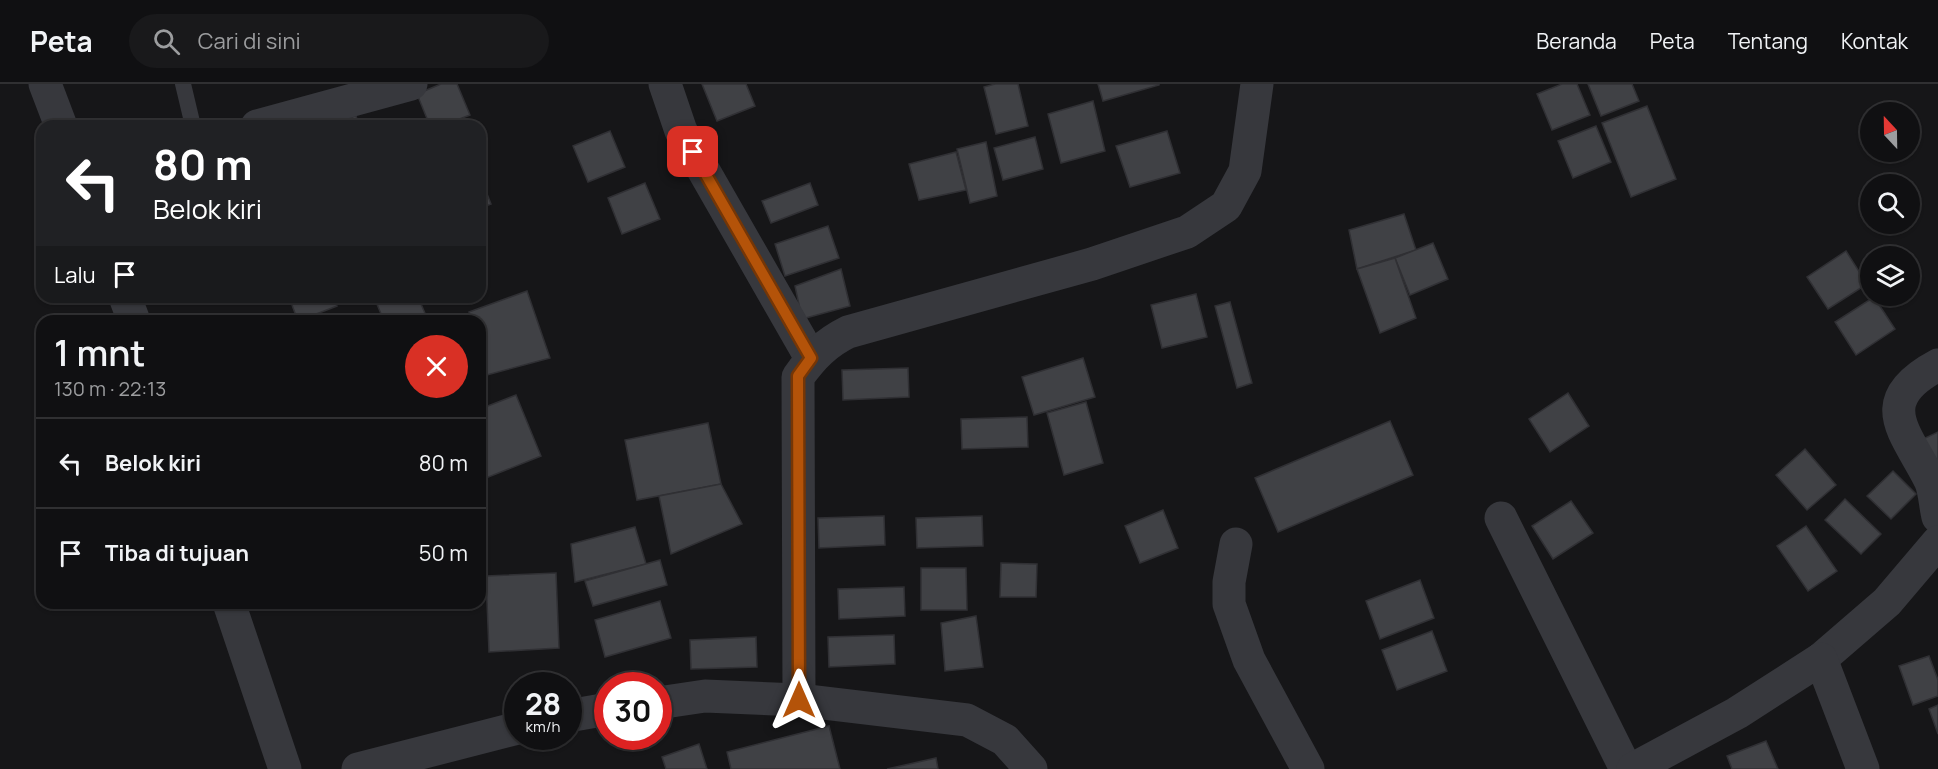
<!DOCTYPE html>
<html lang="id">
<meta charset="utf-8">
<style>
:root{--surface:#101012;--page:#19191b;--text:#f1f3f6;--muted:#9c9d9f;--line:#303032}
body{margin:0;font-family:Manrope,sans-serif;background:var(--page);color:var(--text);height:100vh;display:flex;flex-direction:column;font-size:22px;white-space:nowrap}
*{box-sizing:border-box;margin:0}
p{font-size:20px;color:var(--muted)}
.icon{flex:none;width:33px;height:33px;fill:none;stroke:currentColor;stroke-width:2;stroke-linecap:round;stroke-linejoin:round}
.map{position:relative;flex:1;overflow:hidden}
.panel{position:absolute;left:36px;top:231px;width:450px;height:294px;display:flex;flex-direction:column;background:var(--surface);border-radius:18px;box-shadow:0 2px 4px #0004,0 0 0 2px var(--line)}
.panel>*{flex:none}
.banner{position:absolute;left:36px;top:36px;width:450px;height:183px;border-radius:18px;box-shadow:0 2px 4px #0004,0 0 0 2px var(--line);background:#202124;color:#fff;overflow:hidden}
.needle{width:39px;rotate:338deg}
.controls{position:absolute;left:1860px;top:18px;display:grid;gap:12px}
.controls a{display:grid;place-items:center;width:60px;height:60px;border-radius:50%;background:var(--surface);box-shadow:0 2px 4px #0004,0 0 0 2px var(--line);font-size:30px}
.speed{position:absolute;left:504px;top:588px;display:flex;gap:12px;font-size:30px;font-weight:700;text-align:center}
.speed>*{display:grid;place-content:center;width:78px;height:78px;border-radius:50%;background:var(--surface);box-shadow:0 2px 4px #0004,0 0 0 2px var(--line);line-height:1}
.speed small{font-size:15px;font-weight:400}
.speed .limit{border:9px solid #d22;background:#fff;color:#111}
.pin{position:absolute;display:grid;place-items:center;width:51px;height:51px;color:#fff;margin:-26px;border-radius:12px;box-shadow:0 3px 9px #0006}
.me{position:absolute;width:66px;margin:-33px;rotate:0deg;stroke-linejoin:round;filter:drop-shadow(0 0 4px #0008)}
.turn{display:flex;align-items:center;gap:21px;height:126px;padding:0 18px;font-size:27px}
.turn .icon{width:78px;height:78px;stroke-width:2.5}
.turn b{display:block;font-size:42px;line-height:51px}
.then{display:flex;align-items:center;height:57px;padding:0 18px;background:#0003;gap:12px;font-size:22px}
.round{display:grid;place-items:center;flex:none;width:63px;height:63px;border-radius:32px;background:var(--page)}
.headline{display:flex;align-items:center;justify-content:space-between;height:102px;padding:0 18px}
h1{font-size:36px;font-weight:600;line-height:45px}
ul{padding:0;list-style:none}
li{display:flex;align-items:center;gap:18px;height:90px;padding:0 18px;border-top:2px solid var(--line)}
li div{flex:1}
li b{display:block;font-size:22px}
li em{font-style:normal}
header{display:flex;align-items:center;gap:36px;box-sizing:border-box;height:84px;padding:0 30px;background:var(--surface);border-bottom:2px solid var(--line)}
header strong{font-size:28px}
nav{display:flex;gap:33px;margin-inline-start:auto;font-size:21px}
.search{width:420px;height:54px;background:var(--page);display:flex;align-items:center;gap:15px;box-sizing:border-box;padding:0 21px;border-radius:33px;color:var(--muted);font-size:22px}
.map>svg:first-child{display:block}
.building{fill:#404145;stroke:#303034;stroke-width:1.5}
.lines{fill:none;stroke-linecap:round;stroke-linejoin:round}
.lane{stroke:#37383d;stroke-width:16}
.street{stroke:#37383d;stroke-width:33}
.route-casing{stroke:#753606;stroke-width:15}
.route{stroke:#b45309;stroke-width:10}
</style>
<header>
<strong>Peta</strong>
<div class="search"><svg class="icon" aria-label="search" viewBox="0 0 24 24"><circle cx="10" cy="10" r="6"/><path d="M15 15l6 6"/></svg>Cari di sini</div>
<nav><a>Beranda</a><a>Peta</a><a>Tentang</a><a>Kontak</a></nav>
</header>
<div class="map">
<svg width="1938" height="685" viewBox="0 0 1938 685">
<rect width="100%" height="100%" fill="#161618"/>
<g class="building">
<polygon points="441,0 457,0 470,31 441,42 430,42 417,10"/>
<polygon points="702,0 746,0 755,22 717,37"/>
<polygon points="995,0 1018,0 1028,42 996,50 984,3"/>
<polygon points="1098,0 1159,0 1159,1 1103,17"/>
<polygon points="1562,0 1577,0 1590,31 1552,46 1537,10"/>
<polygon points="1588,0 1632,0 1639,17 1601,32"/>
<polygon points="1093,17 1105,67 1061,79 1048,30"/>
<polygon points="1647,22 1676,95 1631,113 1602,39"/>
<polygon points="356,32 359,42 322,42"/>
<polygon points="1596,42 1611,78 1573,94 1558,57"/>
<polygon points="610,47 625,83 588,98 573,62"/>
<polygon points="1167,47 1180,89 1130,103 1116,62"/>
<polygon points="1035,53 1043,85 1003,96 994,64"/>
<polygon points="986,58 997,112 970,119 957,65"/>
<polygon points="956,68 966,106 919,116 909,80"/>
<polygon points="480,92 491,120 480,124"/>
<polygon points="645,99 660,135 622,150 608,114"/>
<polygon points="810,99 818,121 771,139 762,117"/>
<polygon points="1404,130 1416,166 1357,185 1349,146"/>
<polygon points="828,142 839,174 785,192 775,160"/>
<polygon points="1433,159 1448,195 1410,211 1395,174"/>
<polygon points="1846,167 1867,200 1828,225 1807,193"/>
<polygon points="1395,174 1416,234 1380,249 1357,185"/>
<polygon points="841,185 850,222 802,235 795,202"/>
<polygon points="527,207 550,274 483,292 480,237 471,237 469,228"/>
<polygon points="1196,210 1207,253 1162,264 1151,221"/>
<polygon points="289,213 333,213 337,222 298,237"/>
<polygon points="374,213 418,213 427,234 418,237 384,237"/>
<polygon points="1874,213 1895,245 1856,271 1835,238"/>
<polygon points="1230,218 1252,299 1237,304 1215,222"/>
<polygon points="1083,274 1095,313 1034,331 1022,293"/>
<polygon points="908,284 909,313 843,316 842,286"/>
<polygon points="1568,309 1589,342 1550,368 1529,335"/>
<polygon points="516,311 541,372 481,396 480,325"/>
<polygon points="1086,318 1103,379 1064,391 1047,329"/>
<polygon points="1027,333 1028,363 962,365 961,335"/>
<polygon points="1390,337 1413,391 1278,448 1255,394"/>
<polygon points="708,339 721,400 637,416 625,356"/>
<polygon points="1938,348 1938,388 1923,355"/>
<polygon points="1805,365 1836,401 1807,426 1776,391"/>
<polygon points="1893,387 1916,410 1891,435 1867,412"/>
<polygon points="721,400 742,440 671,470 659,412"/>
<polygon points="1845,415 1881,450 1861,470 1825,436"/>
<polygon points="1571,417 1593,449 1553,475 1532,442"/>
<polygon points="1163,426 1178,464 1140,479 1125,442"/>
<polygon points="884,432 885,461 819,464 818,434"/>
<polygon points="982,432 983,462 917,464 916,434"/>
<polygon points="1806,442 1837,487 1808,507 1777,462"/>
<polygon points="635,443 646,480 575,498 571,460"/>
<polygon points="660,476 667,501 593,522 585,497"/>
<polygon points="1001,479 1037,480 1036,513 1000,513"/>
<polygon points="921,484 966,484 967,526 921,526"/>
<polygon points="556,489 559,564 489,568 486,492"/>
<polygon points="1420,496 1434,534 1380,555 1366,517"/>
<polygon points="904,503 905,532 839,535 838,505"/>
<polygon points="660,517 671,554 605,573 595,536"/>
<polygon points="976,532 983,583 945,587 941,539"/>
<polygon points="1432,547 1447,587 1397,606 1382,566"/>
<polygon points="894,551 895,580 829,583 828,553"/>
<polygon points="756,553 757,583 691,585 690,556"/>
<polygon points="1929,572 1938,596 1938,612 1913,621 1899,582"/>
<polygon points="1938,621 1938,650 1929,625"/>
<polygon points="829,642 840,685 731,685 727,668"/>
<polygon points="1766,657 1778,685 1732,685 1727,672"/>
<polygon points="699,660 707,685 666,685 662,673"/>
<polygon points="936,674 938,685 887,685"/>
</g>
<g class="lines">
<polyline class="lane" points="183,0 193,42"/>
<g class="street">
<polyline points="45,0 61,42"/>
<polyline points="665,0 681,47 811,274"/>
<polyline points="257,42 411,0"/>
<polyline points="125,213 134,237"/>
<path d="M1938,281C1870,317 1906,348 1930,396C1935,407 1935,421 1938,433"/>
<polyline points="1501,434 1626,685"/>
<polyline points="1236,460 1229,498 1229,520 1249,576 1308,685"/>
<polyline points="229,519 285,685"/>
<polyline points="1821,575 1887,518 1938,458"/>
<path d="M799,616L798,293C813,272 826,259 848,248L1092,180L1187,148L1226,122L1245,87L1257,0"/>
<polyline points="658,619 705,612 799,616 967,636 1005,656 1031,685"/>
<polyline points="568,632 608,625"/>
<polyline points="358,685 518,644"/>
<polyline points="1633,685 1737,629 1821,575 1863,685"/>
</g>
</g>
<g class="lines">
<defs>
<polyline id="route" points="693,68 811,274 798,292 799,616"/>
</defs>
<use href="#route" class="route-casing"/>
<use href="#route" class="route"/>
</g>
</svg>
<div class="controls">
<a><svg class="needle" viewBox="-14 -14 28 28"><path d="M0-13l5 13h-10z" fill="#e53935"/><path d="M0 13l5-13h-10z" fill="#9c9d9f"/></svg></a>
<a><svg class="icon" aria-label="search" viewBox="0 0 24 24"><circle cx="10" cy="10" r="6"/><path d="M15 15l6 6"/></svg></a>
<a><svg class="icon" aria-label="layers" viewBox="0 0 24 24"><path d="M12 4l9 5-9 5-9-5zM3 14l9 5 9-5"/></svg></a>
</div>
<div class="speed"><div>28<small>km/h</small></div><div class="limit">30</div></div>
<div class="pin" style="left:693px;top:68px;background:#d93025"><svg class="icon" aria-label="arrive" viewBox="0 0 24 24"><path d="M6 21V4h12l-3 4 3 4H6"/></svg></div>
<svg class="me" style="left:799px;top:616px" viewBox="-20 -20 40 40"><path d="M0-17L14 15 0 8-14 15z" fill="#b45309" stroke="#fff" stroke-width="4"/></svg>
<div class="banner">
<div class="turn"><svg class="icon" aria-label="left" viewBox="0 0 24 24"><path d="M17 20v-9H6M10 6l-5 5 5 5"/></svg><div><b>80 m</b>Belok kiri</div></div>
<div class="then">Lalu<svg class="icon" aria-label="arrive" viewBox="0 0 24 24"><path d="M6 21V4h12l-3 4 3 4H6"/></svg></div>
</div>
<section class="panel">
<div class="headline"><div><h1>1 mnt</h1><p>130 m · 22:13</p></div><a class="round" style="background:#d93025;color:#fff"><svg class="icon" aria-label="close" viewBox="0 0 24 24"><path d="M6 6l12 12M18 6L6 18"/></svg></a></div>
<ul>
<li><svg class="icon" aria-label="left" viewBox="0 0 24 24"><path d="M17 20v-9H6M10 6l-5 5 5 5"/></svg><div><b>Belok kiri</b></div><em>80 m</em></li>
<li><svg class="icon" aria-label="arrive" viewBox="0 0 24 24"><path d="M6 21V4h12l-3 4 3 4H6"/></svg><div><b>Tiba di tujuan</b></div><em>50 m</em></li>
</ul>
</section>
</div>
